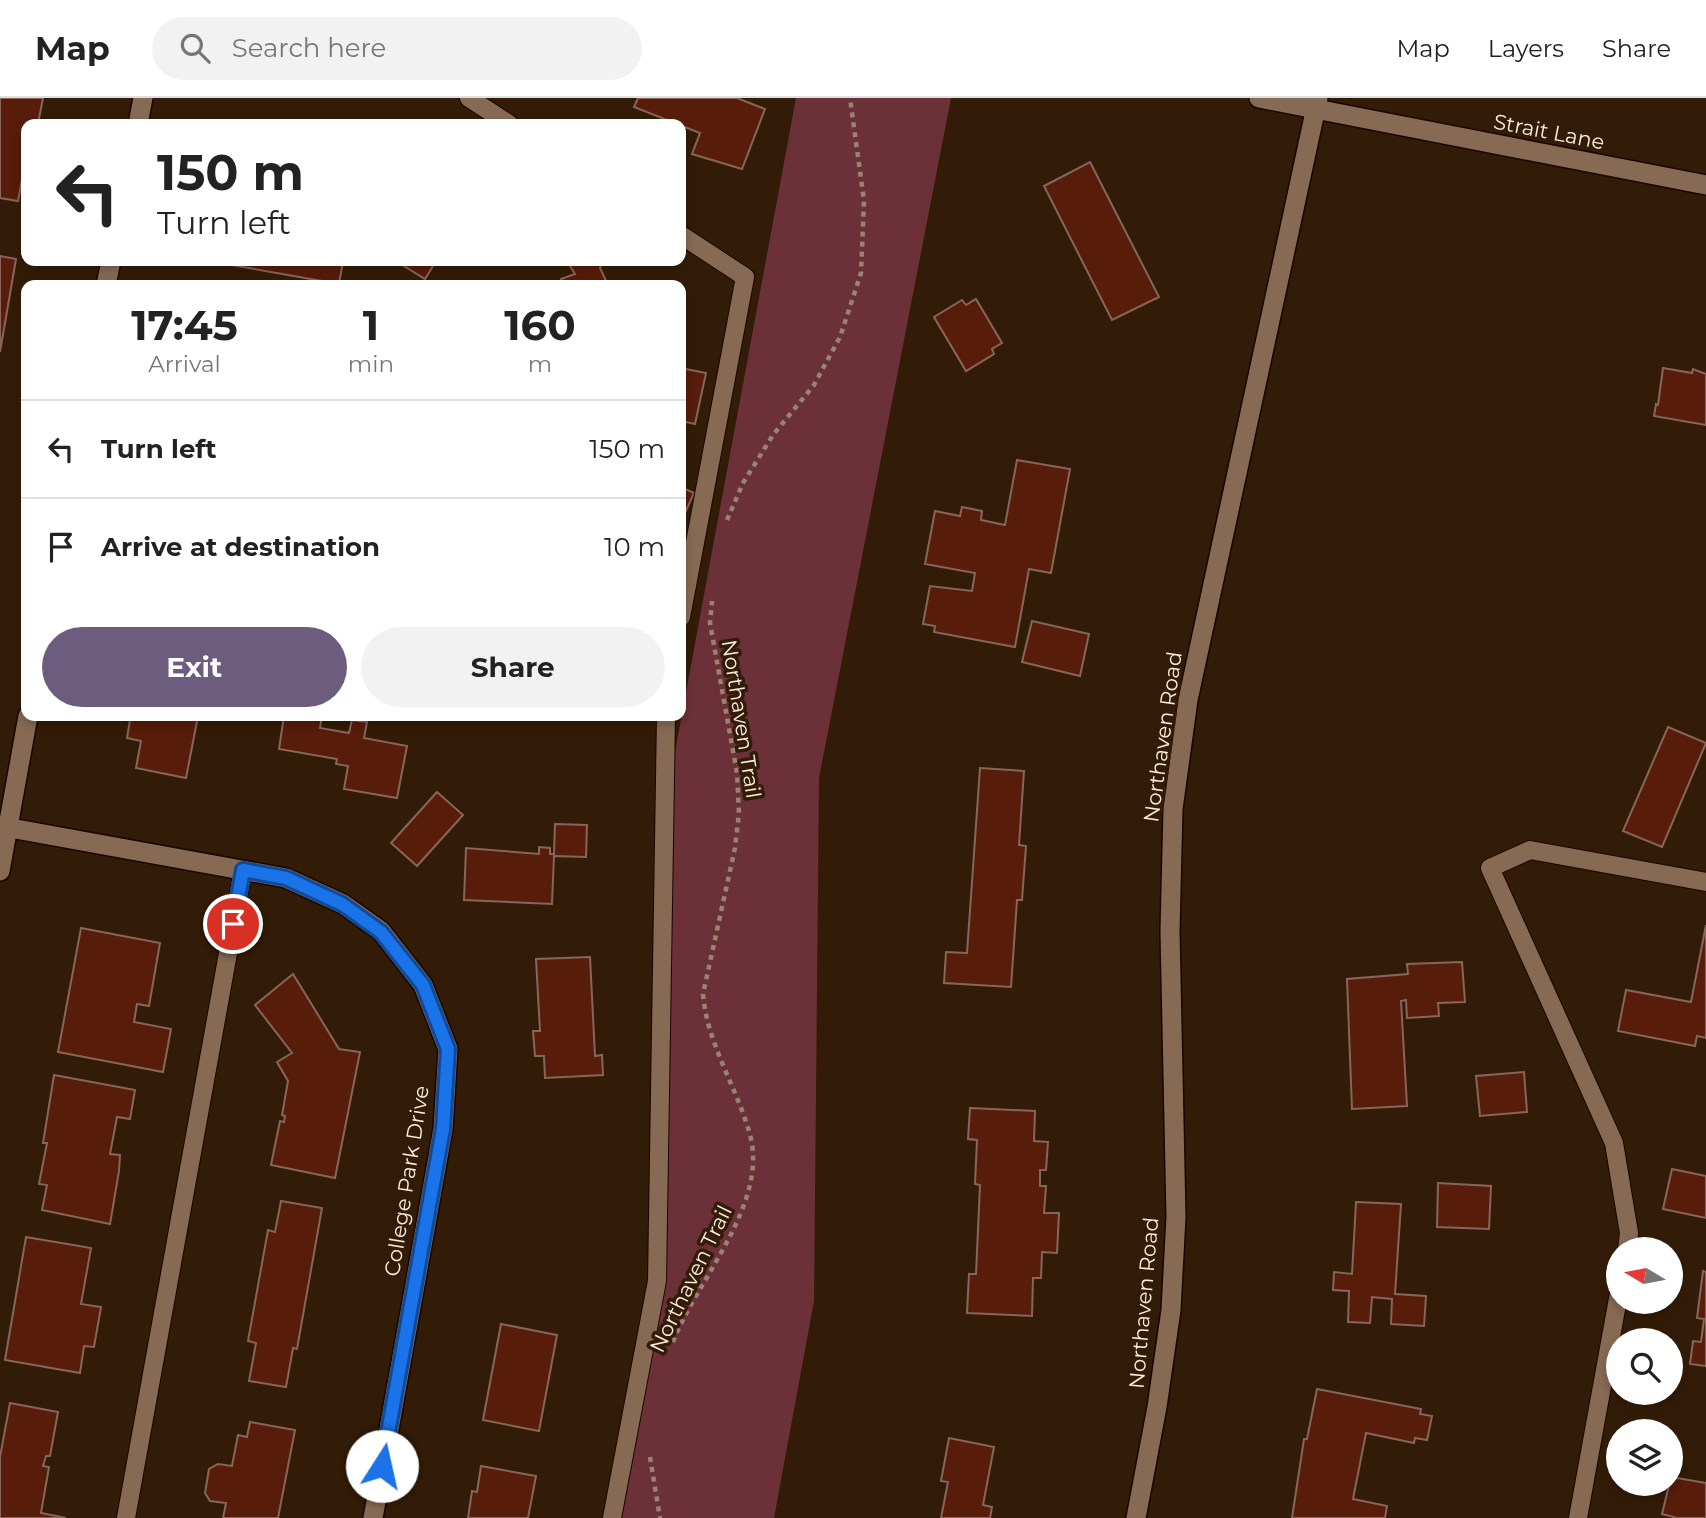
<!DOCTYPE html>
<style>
:root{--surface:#fff;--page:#f2f2f2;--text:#222;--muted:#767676;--line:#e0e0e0;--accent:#6c5d7e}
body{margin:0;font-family:Montserrat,sans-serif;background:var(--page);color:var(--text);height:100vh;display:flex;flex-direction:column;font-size:26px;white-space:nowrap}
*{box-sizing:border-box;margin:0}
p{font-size:23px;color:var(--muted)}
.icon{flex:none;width:38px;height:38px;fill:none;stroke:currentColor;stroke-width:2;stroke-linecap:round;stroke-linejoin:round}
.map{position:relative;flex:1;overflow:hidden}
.panel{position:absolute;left:21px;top:182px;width:665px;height:441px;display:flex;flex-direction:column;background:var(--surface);border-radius:14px;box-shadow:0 4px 10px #0003}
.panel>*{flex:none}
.top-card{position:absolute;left:21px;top:21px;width:665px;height:147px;border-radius:14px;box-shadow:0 4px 10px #0003;background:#fff;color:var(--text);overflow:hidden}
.needle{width:46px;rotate:280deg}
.fabs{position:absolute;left:1606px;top:1139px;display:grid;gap:14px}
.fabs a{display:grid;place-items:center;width:77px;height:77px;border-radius:50%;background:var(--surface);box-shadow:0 4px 10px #0003;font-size:35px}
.pin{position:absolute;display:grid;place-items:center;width:60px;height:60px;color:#fff;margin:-30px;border:4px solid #fff;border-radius:50%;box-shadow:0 2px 7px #0007}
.me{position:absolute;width:77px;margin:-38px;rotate:10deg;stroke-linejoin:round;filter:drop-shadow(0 0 5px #0008)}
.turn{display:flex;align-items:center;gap:24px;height:147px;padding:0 21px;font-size:32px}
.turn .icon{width:91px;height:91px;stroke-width:2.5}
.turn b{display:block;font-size:49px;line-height:60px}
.eta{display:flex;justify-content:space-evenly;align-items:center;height:119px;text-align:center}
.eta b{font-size:42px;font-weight:700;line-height:49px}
.primary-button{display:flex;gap:14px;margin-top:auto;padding:14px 21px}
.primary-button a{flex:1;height:80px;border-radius:42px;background:var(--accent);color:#fff;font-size:28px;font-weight:700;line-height:80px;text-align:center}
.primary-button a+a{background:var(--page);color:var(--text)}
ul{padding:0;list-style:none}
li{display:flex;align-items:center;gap:21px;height:98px;padding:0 21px;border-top:2px solid var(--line)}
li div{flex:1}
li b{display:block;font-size:26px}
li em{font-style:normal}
header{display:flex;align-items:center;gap:42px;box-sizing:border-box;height:98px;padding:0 35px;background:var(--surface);border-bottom:2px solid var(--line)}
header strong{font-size:33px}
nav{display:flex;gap:38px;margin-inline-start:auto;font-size:24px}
.search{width:490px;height:63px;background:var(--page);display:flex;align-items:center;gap:18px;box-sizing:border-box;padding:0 24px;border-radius:38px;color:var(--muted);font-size:26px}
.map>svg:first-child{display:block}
.green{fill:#6c3138}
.building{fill:#571c0a;stroke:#88655b;stroke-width:2}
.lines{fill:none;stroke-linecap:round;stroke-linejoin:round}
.service-casing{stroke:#1a0500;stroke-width:20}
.minor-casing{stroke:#1a0500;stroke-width:22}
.tertiary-casing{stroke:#1a0500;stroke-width:22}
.path{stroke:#988473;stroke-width:4.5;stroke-dasharray:5 5;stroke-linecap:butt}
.service{stroke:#866a54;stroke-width:18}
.minor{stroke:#866a54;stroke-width:19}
.tertiary{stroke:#866a54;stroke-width:19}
.route-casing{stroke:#114b97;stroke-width:18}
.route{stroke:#1a73e8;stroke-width:12}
.labels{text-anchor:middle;stroke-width:7;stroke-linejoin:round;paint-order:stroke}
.street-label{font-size:21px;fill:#fdece0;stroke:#331c07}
</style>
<header>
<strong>Map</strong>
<div class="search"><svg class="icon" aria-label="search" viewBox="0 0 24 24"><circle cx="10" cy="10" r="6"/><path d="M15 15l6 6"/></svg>Search here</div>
<nav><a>Map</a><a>Layers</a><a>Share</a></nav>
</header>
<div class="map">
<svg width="1706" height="1420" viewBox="0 0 1706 1420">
<rect width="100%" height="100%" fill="#331c07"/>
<polygon class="green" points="796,0 951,0 819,680 814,1203 774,1420 619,1420 662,1187 674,659"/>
<g class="building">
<polygon points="0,0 43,0 38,26 26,26 26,60 18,103 0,100"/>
<polygon points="638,0 737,0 765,11 742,71 692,56 700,35 634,9"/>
<polygon points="1090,64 1159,199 1112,222 1044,88"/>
<polygon points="0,158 16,161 0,254"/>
<polygon points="209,163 343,163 339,186"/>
<polygon points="396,163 436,163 425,181"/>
<polygon points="567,163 603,163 600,170 608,187 564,187 561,181 575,176"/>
<polygon points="976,201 1002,245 992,251 994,256 966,273 934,219 962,202 966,207"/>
<polygon points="681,270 706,275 695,326 681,323"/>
<polygon points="1663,270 1692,275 1693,271 1706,276 1706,327 1654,318 1656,306 1658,307"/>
<polygon points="1017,362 1070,371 1051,475 1029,471 1015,549 934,534 935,528 923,526 930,488 972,493 975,475 925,466 935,413 960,418 962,409 982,413 981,422 1005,427"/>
<polygon points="681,389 694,395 681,424"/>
<polygon points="1032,523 1089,536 1080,578 1022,564"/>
<polygon points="118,618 198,618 186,680 136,670 141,643 127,640 130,622 118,620"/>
<polygon points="284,618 322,618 320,630 349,635 352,622 367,624 364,640 407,648 397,700 344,691 348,668 336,666 337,661 279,651"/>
<polygon points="1668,629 1706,645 1662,749 1623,733"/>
<polygon points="980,670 1024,673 1019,747 1026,748 1022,802 1017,802 1011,889 944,885 946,854 967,855"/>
<polygon points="437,694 463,717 417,768 391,745"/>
<polygon points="555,726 587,727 586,759 554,758 552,806 464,802 466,750 539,756 539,749 550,750 550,756 554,756"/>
<polygon points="1706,827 1706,940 1697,938 1695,948 1618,933 1626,892 1691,904"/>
<polygon points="81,830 160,845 149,908 137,906 134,924 171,931 163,974 58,954"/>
<polygon points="590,859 595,958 602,957 603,977 545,980 544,958 535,958 533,933 540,933 536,861"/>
<polygon points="1462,864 1465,904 1438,905 1439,918 1407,920 1406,902 1401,903 1407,1008 1352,1011 1347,881 1408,876 1407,866"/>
<polygon points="293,876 339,951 360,954 335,1080 271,1067 280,1023 284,1024 285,1018 282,1017 288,983 277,964 292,955 255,907"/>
<polygon points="1524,974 1527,1014 1480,1018 1476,978"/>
<polygon points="54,977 135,992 130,1021 117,1019 110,1056 120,1057 119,1073 110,1126 42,1112 47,1087 39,1086 47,1045 43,1045"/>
<polygon points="970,1010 1035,1013 1034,1043 1048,1044 1046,1072 1040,1072 1040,1088 1046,1088 1044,1115 1059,1115 1057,1155 1042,1154 1041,1180 1033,1180 1032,1218 967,1215 969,1176 976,1176 980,1087 975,1086 977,1042 968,1041"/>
<polygon points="1672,1071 1706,1078 1706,1120 1663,1111"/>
<polygon points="1438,1085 1491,1088 1489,1131 1437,1129"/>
<polygon points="281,1103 322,1110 297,1251 293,1250 286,1289 249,1283 256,1245 248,1243 268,1132 275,1134"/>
<polygon points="1356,1104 1401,1106 1395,1196 1426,1198 1424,1228 1391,1226 1392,1201 1372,1199 1370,1225 1348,1224 1349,1193 1333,1192 1334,1174 1352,1176"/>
<polygon points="26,1139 91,1150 81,1206 101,1209 94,1249 84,1248 80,1275 5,1262"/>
<polygon points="1703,1173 1706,1174 1706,1268 1690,1266 1693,1243 1701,1244 1704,1221 1697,1220"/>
<polygon points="501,1226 557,1237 539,1333 483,1322"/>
<polygon points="1317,1291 1421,1311 1420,1316 1432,1318 1427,1342 1415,1340 1414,1345 1366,1335 1353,1401 1387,1408 1385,1420 1292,1420 1304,1341 1307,1341"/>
<polygon points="10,1305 58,1314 50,1358 46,1358 43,1368 49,1369 41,1415 66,1420 0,1420 0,1359"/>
<polygon points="250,1324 295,1332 278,1420 223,1420 226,1405 210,1403 205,1395 209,1371 218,1366 232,1368 238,1337 247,1339"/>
<polygon points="949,1340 994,1349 983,1407 992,1409 990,1420 941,1420 948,1384 941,1383"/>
<polygon points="481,1368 536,1378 528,1420 468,1420 472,1393 477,1394"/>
<polygon points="1671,1379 1706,1385 1706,1420 1677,1420 1662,1416"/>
</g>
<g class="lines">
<defs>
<g id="service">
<polyline points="469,0 509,26"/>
<polyline points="681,137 745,179 681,519"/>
<polyline points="1627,1152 1629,1135 1614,1045 1490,770 1530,752 1706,784"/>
<polyline points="126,1420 243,772"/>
<polyline points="612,1420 657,1183 666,618"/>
<polyline points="1578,1420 1619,1195"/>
</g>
<g id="minor">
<polyline points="1259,0 1706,87"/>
<polyline points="138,26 143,0"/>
<polyline points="106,187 111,163"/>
<polyline points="0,728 286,780 343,806 381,833 423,887 448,951 443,1031 373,1420"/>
<polyline points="0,773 28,618"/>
</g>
<polyline id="tertiary" points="1136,1420 1157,1309 1171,1212 1176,1119 1170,833 1173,711 1188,602 1318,0"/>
</defs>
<use href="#service" class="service-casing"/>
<use href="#minor" class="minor-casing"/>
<use href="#tertiary" class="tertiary-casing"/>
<g class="path">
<polyline points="727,422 743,385 773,337 814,287 840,239 861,175 864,103 850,0"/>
<path d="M673,1244C696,1183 769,1106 750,1037C737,989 707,946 703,896L735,750L739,715L737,675L710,525L712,503"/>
<polyline points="650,1359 660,1420"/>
</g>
<use href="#service" class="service"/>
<use href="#minor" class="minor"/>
<use href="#tertiary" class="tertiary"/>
</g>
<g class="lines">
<defs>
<polyline id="route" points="233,826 243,772 286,780 342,806 381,834 423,887 448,951 443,1031 382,1368"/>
</defs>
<use href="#route" class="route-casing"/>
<use href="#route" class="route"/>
</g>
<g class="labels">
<g class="street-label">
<text transform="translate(1549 34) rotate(11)" y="7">Strait Lane</text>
<text transform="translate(741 621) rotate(81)" y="7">Northaven Trail</text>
<text transform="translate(1163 639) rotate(-82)" y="7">Northaven Road</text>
<text transform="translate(407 1083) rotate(-81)" y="7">College Park Drive</text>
<text transform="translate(691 1181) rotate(-64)" y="7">Northaven Trail</text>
<text transform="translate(1144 1205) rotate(-85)" y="7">Northaven Road</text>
</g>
</g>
</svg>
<div class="fabs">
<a><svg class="needle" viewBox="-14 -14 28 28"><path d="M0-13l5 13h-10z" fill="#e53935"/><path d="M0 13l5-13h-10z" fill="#767676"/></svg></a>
<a><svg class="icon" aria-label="search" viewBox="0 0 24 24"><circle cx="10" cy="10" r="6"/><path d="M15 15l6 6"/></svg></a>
<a><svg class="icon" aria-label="layers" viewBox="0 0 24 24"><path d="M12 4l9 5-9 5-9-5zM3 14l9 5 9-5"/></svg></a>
</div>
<div class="pin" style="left:233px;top:826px;background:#d93025"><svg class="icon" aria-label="arrive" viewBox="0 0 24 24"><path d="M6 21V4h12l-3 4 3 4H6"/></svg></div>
<svg class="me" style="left:382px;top:1368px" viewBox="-20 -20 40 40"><circle r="19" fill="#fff"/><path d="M0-13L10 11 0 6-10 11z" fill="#1a73e8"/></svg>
<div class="top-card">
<div class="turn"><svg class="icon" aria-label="left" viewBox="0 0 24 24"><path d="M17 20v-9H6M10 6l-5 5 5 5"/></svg><div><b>150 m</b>Turn left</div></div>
</div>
<section class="panel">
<div class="eta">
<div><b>17:45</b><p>Arrival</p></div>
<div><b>1</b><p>min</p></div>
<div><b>160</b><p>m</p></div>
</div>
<ul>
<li><svg class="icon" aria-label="left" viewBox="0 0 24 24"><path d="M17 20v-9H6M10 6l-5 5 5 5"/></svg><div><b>Turn left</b></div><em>150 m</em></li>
<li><svg class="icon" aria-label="arrive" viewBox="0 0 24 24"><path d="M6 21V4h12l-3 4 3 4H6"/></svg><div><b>Arrive at destination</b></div><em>10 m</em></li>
</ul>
<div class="primary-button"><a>Exit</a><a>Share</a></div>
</section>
</div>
